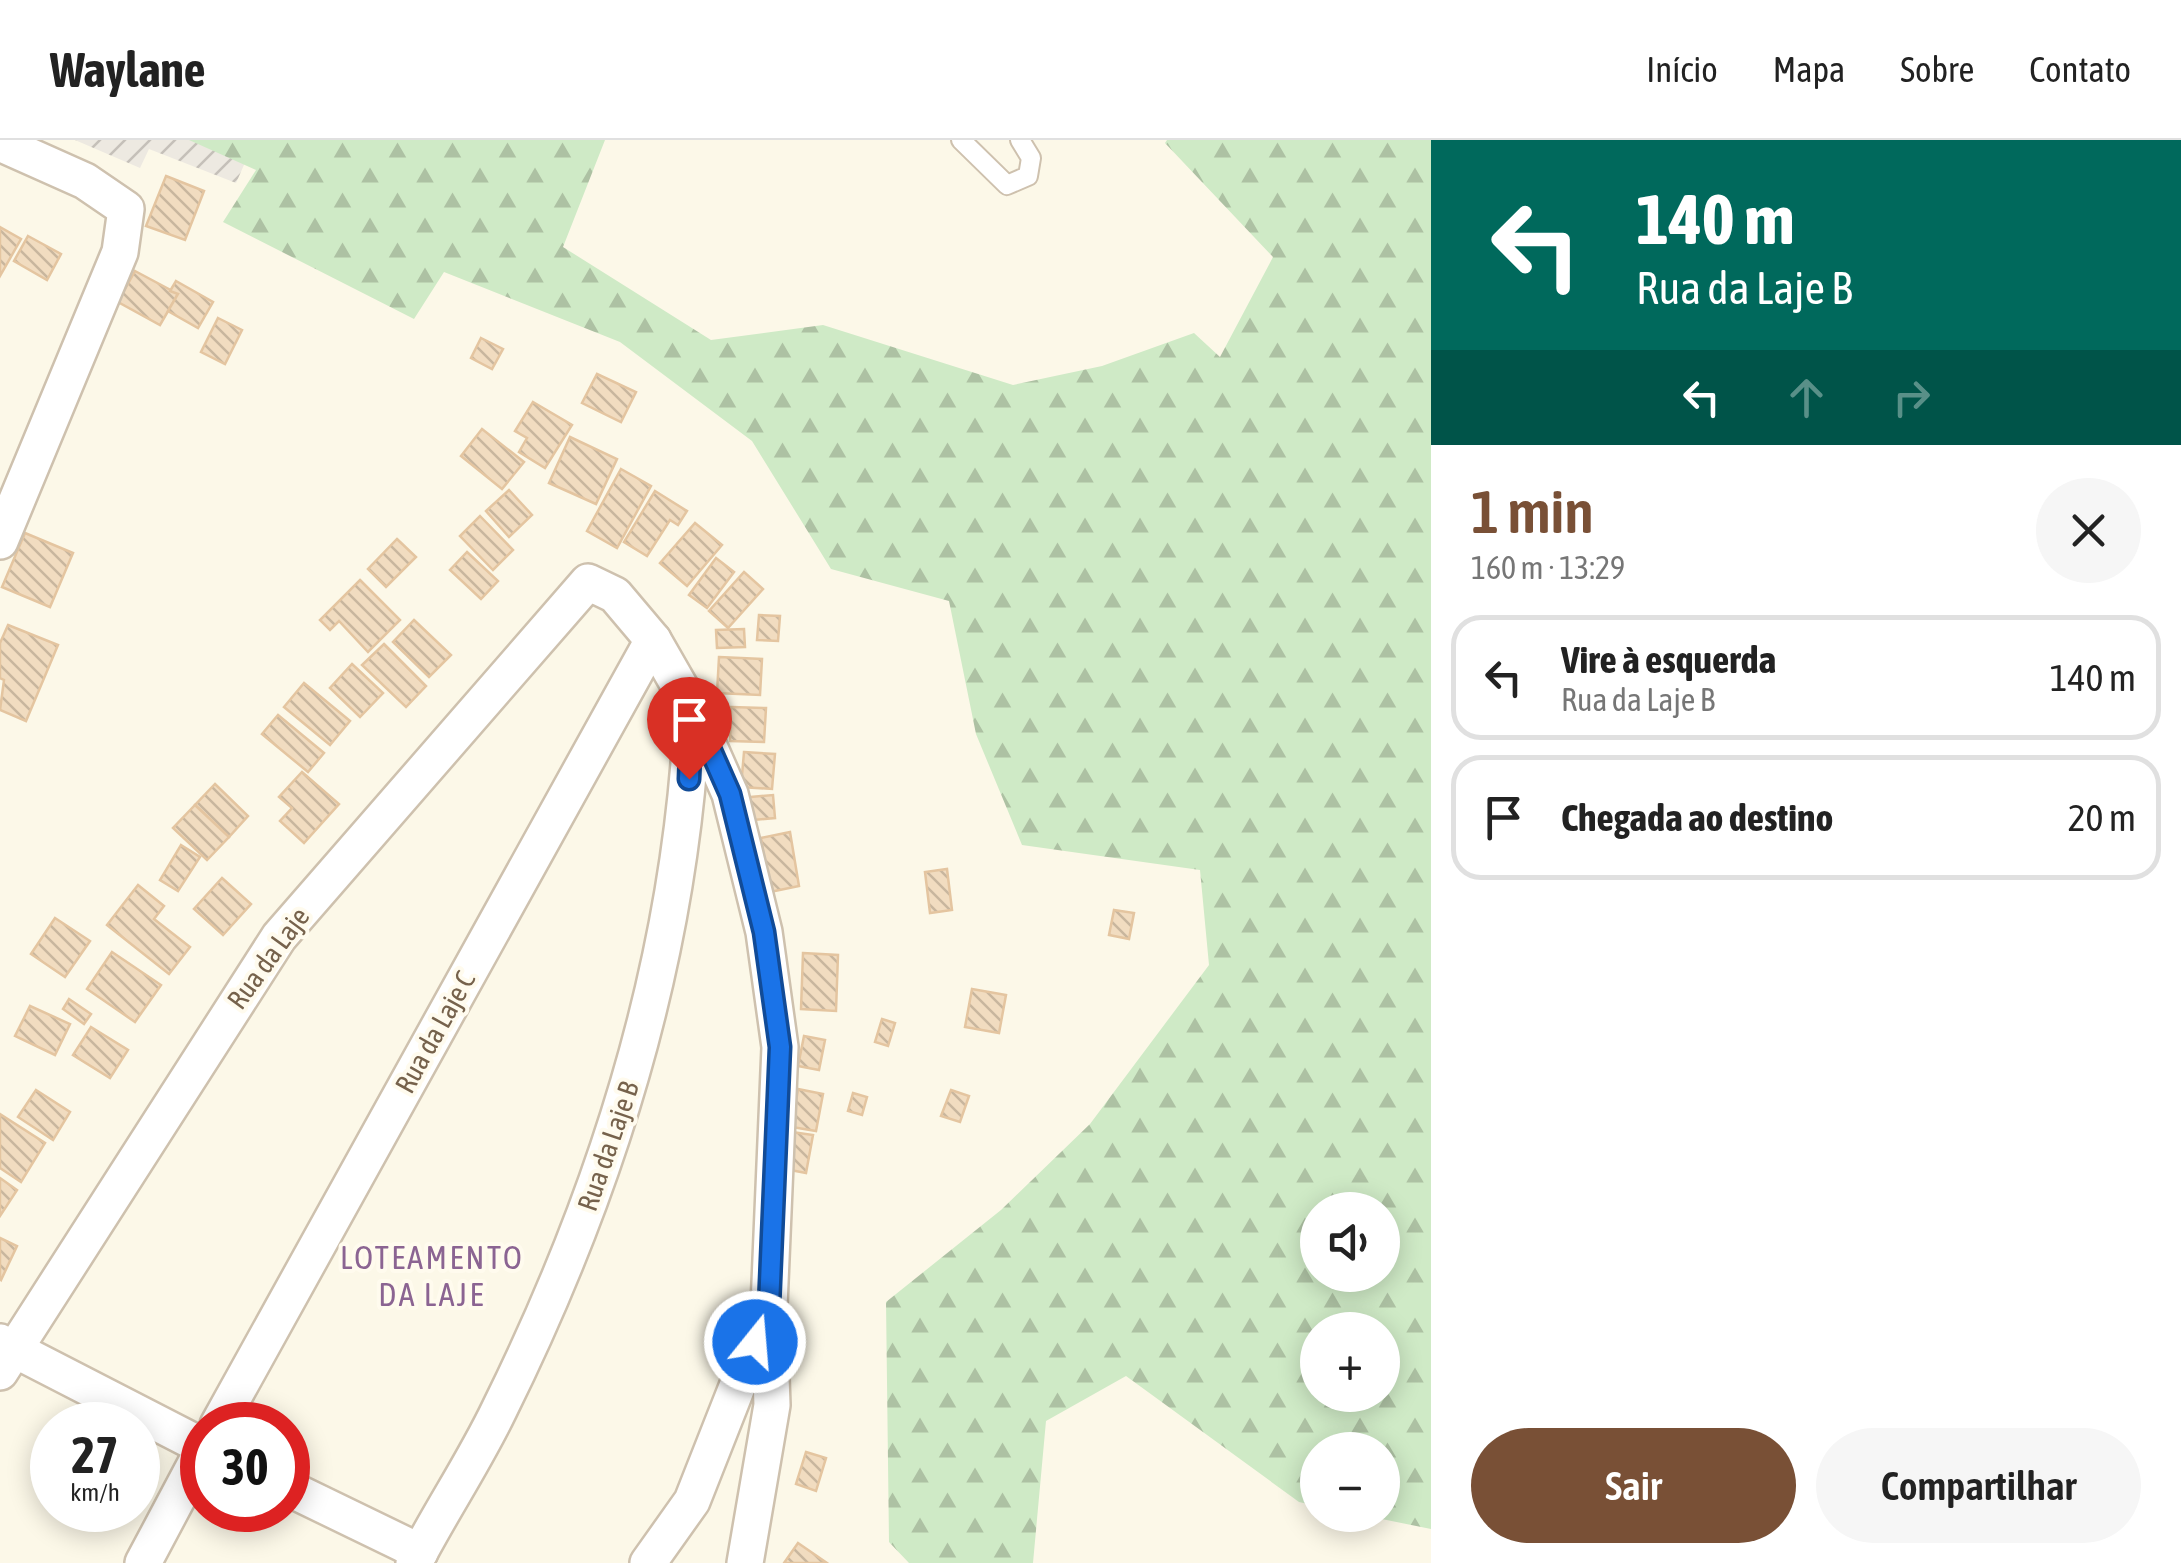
<!DOCTYPE html>
<html lang="pt">
<meta charset="utf-8">
<style>
:root{--surface:#fff;--page:#f6f6f6;--text:#222;--muted:#767676;--line:#e0e0e0;--accent:#795036}
body{margin:0;font-family:"Asap Condensed",sans-serif;background:var(--page);color:var(--text);height:100vh;display:flex;flex-direction:column;font-size:38px;white-space:nowrap}
*{box-sizing:border-box;margin:0}
p{font-size:32px;color:var(--muted)}
.icon{flex:none;width:55px;height:55px;fill:none;stroke:currentColor;stroke-width:2;stroke-linecap:round;stroke-linejoin:round}
.map{position:relative;flex:1;overflow:hidden}
.sheet{display:flex;flex-direction:column;background:var(--surface);width:750px}
.sheet>*{flex:none}
.banner{background:#00695c;color:#fff;overflow:hidden}
.buttons{position:absolute;left:1300px;top:1052px;display:grid;gap:20px}
.buttons a{display:grid;place-items:center;width:100px;height:100px;border-radius:50%;background:var(--surface);box-shadow:0 5px 25px #0003;font-size:50px}
.speed{position:absolute;left:30px;top:1262px;display:flex;gap:20px;font-size:50px;font-weight:700;text-align:center}
.speed>*{display:grid;place-content:center;width:130px;height:130px;border-radius:50%;background:var(--surface);box-shadow:0 5px 25px #0003;line-height:1}
.speed small{font-size:25px;font-weight:400}
.speed .limit{border:15px solid #d22;background:#fff;color:#111}
.pin{position:absolute;display:grid;place-items:center;width:85px;height:85px;color:#fff;margin:-102px -42px;border-radius:50% 50% 50% 0;rotate:-45deg;box-shadow:0 0 10px #0007}
.pin .icon{rotate:45deg}
.me{position:absolute;width:110px;margin:-55px;rotate:17deg;stroke-linejoin:round;filter:drop-shadow(0 0 8px #0008)}
.turn{display:flex;align-items:center;gap:35px;height:210px;padding:0 40px;font-size:45px}
.turn .icon{width:130px;height:130px;stroke-width:2.5}
.turn b{display:block;font-size:70px;line-height:85px}
.lanes{display:flex;align-items:center;height:95px;padding:0 40px;background:#0003;justify-content:center;gap:50px;direction:ltr}
.lanes .off{opacity:.35}
.round{display:grid;place-items:center;flex:none;width:105px;height:105px;border-radius:52px;background:var(--page)}
.summary{display:flex;align-items:center;justify-content:space-between;height:170px;padding:0 40px}
h1{font-size:60px;font-weight:600;line-height:75px;color:var(--accent)}
.cta{display:flex;gap:20px;margin-top:auto;padding:20px 40px}
.cta a{flex:1;height:115px;border-radius:60px;background:var(--accent);color:#fff;font-size:40px;font-weight:600;line-height:115px;text-align:center}
.cta a+a{background:var(--page);color:var(--text)}
ul{padding:0;list-style:none}
li{display:flex;align-items:center;gap:30px;height:125px;margin:0 20px 15px;padding:0 20px;border:5px solid var(--line);border-radius:30px}
li div{flex:1}
li b{display:block;font-size:38px}
li em{font-style:normal}
header{display:flex;align-items:center;gap:60px;box-sizing:border-box;height:140px;padding:0 50px;background:var(--surface);border-bottom:2px solid var(--line)}
header strong{font-size:48px}
nav{display:flex;gap:55px;margin-inline-start:auto;font-size:35px}
main{display:flex;flex:1;min-height:0}
.map>svg:first-child{display:block}
.industrial{fill:url(#industrial-furrows)}
.forest{fill:url(#forest-firs);fill-rule:evenodd}
.building{fill:url(#building-back-hatch);stroke:#e4c5a0;stroke-width:2.5}
.lines{fill:none;stroke-linecap:round;stroke-linejoin:round}
.lane-casing{stroke:#cec1ae;stroke-width:22}
.street-casing{stroke:#cec1ae;stroke-width:40}
.lane{stroke:#fff;stroke-width:18}
.street{stroke:#fff;stroke-width:35}
.route-casing{stroke:#114b97;stroke-width:25}
.route{stroke:#1a73e8;stroke-width:18}
.labels{text-anchor:middle;stroke-width:8;stroke-linejoin:round;paint-order:stroke}
.street-label{font-size:28px;fill:#76624c;stroke:#fffbee}
.quarter-label{font-size:32px;letter-spacing:2.5px;fill:#8b6492;stroke:#fffbee}
</style>
<header>
<strong>Waylane</strong>
<nav><a>Início</a><a>Mapa</a><a>Sobre</a><a>Contato</a></nav>
</header>
<main>
<div class="map">
<svg width="1431" height="1423" viewBox="0 0 1431 1423">
<defs>
<pattern id="industrial-furrows" width="10" height="10" patternUnits="userSpaceOnUse" patternTransform="scale(2.5)"><rect width="10" height="10" fill="#ede9e1"/><path d="M-1 1l2-2M0 10L10 0M9 11l2-2" fill="none" stroke="#c5c0b9"/></pattern>
<pattern id="forest-firs" width="22" height="20" patternUnits="userSpaceOnUse" patternTransform="scale(2.5)"><rect width="22" height="20" fill="#cfeac6"/><path d="M5 1l3.5 6h-7zM16 11l3.5 6h-7z" fill="#adc1a3"/></pattern>
<pattern id="building-back-hatch" width="6" height="6" patternUnits="userSpaceOnUse" patternTransform="scale(2.5)"><rect width="6" height="6" fill="#f1dcc0"/><path d="M-1 5l2 2M0 0l6 6M5-1l2 2" fill="none" stroke="#c8b69e"/></pattern>
</defs>
<rect width="100%" height="100%" fill="#fcf8e8"/>
<polygon class="industrial" points="75,0 255,0 236,43 149,9 140,28"/>
<path class="forest" d="M189,0H605L563,107L711,200L823,185L1013,245L1102,226L1194,193L1220,217L1273,117L1165,3L1167,0H1431V1389L1362,1375H1382V1310H1318L1317,1366L1299,1362L1126,1236L1046,1281L1033,1423H909L889,1402L886,1162L1001,1070L1090,984L1209,825L1200,730L1022,705L976,594L949,461L831,429L752,301L620,202L444,132L414,179L223,82L256,30ZM1318,1070H1382V1135H1318ZM1318,1190H1382V1255H1318Z"/>
<g class="building">
<polygon points="166,36 204,51 185,100 146,86"/>
<polygon points="0,87 21,99 0,136"/>
<polygon points="28,96 61,114 47,140 14,121"/>
<polygon points="135,131 178,154 160,185 118,162"/>
<polygon points="176,141 213,162 198,188 168,171 178,154 170,151"/>
<polygon points="218,178 242,190 225,224 201,212"/>
<polygon points="481,198 503,209 492,229 471,218"/>
<polygon points="597,234 636,252 621,282 582,263"/>
<polygon points="533,262 572,285 545,328 519,312 527,298 515,291"/>
<polygon points="482,289 524,322 502,349 461,316"/>
<polygon points="570,297 617,319 596,364 549,343"/>
<polygon points="621,329 651,346 617,408 587,391"/>
<polygon points="509,350 532,375 509,397 486,371"/>
<polygon points="655,351 687,371 678,385 670,380 647,416 624,402"/>
<polygon points="480,376 513,410 493,430 460,396"/>
<polygon points="695,383 722,405 687,446 660,423"/>
<polygon points="25,393 73,413 50,467 2,447"/>
<polygon points="397,399 416,417 386,447 368,429"/>
<polygon points="467,412 498,441 481,459 450,430"/>
<polygon points="716,418 734,432 707,468 689,455"/>
<polygon points="744,432 763,449 728,488 709,471"/>
<polygon points="360,440 400,480 368,512 339,481 330,490 320,480"/>
<polygon points="759,475 780,476 778,501 757,500"/>
<polygon points="414,480 451,515 429,537 393,502"/>
<polygon points="8,485 58,505 26,581 0,570 4,540 0,538 0,503"/>
<polygon points="744,489 745,507 717,508 716,490"/>
<polygon points="384,504 426,546 406,567 362,525"/>
<polygon points="719,517 762,519 760,555 717,553"/>
<polygon points="352,524 383,553 360,577 330,548"/>
<polygon points="304,543 350,581 330,605 284,567"/>
<polygon points="731,567 766,568 764,602 730,601"/>
<polygon points="278,575 324,613 308,632 262,594"/>
<polygon points="744,612 775,614 772,649 741,647"/>
<polygon points="302,632 339,664 304,703 280,681 292,668 279,657"/>
<polygon points="215,644 248,676 229,697 195,665"/>
<polygon points="773,655 775,678 742,681 740,658"/>
<polygon points="195,665 229,697 207,720 173,688"/>
<polygon points="790,692 799,746 770,752 761,698"/>
<polygon points="181,705 200,717 178,751 160,740"/>
<polygon points="947,729 952,770 930,773 925,732"/>
<polygon points="222,738 251,764 223,795 194,769"/>
<polygon points="138,745 164,766 154,779 190,807 169,834 107,785"/>
<polygon points="1114,770 1134,773 1129,799 1109,795"/>
<polygon points="55,778 90,801 65,837 31,814"/>
<polygon points="112,812 161,845 135,882 87,849"/>
<polygon points="803,813 838,815 836,871 801,869"/>
<polygon points="972,849 1006,855 999,893 965,887"/>
<polygon points="69,859 91,874 84,884 63,869"/>
<polygon points="30,866 70,884 55,915 15,896"/>
<polygon points="882,879 895,883 888,906 875,902"/>
<polygon points="91,887 128,910 110,938 73,915"/>
<polygon points="804,896 825,900 819,930 798,926"/>
<polygon points="798,949 823,954 816,991 792,987"/>
<polygon points="36,950 70,972 53,1000 18,977"/>
<polygon points="951,950 969,956 960,982 941,976"/>
<polygon points="853,953 867,957 862,975 848,971"/>
<polygon points="0,974 45,1003 21,1042 0,1028"/>
<polygon points="792,992 813,995 806,1033 785,1029"/>
<polygon points="0,1038 17,1050 0,1076"/>
<polygon points="0,1098 17,1106 1,1140 0,1139"/>
<polygon points="806,1312 826,1318 816,1351 796,1344"/>
<polygon points="798,1403 827,1423 784,1423"/>
</g>
<g class="lines">
<defs>
<polyline id="lane" points="961,0 1007,45 1028,36 1031,18 1020,0"/>
<g id="street">
<polyline points="0,3 85,41 126,69 120,112 0,401"/>
<polyline points="0,1202 202,1306"/>
<polyline points="0,1232 279,797 588,442 615,455 653,500 692,568 730,654 764,792 780,907 769,1166 692,1361 648,1423"/>
<polyline points="218,1285 653,500"/>
<polyline points="288,1348 420,1412"/>
<polyline points="143,1423 202,1312"/>
<path d="M414,1423C441,1371 474,1322 499,1270C606,1054 680,820 692,578"/>
<polyline points="745,1423 772,1265 769,1182"/>
</g>
</defs>
<use href="#lane" class="lane-casing"/>
<use href="#street" class="street-casing"/>
<use href="#lane" class="lane"/>
<use href="#street" class="street"/>
</g>
<g class="lines">
<defs>
<polyline id="route" points="689,639 692,568 730,654 764,792 780,907 769,1166 755,1202"/>
</defs>
<use href="#route" class="route-casing"/>
<use href="#route" class="route"/>
</g>
<g class="labels">
<g class="street-label">
<text transform="translate(268 818) rotate(-54)" y="10">Rua da Laje</text>
<text transform="translate(435 892) rotate(-61)" y="10">Rua da Laje C</text>
<text transform="translate(608 1006) rotate(-71)" y="10">Rua da Laje B</text>
</g>
<g class="quarter-label">
<text x="432" y="1129">LOTEAMENTO<tspan x="432" dy="37">DA LAJE</tspan></text>
</g>
</g>
</svg>
<div class="buttons">
<a><svg class="icon" aria-label="sound" viewBox="0 0 24 24"><path d="M4 9h4l5-4v14l-5-4H4zM17 9q2 3 0 6"/></svg></a>
<a>+</a>
<a>−</a>
</div>
<div class="speed"><div>27<small>km/h</small></div><div class="limit">30</div></div>
<div class="pin" style="left:689px;top:639px;background:#d93025"><svg class="icon" aria-label="arrive" viewBox="0 0 24 24"><path d="M6 21V4h12l-3 4 3 4H6"/></svg></div>
<svg class="me" style="left:755px;top:1202px" viewBox="-20 -20 40 40"><circle r="17" fill="#1a73e8" stroke="#fff" stroke-width="3"/><path d="M0-11L8 9 0 5-8 9z" fill="#fff"/></svg>
</div>
<section class="sheet">
<div class="banner">
<div class="turn"><svg class="icon" aria-label="left" viewBox="0 0 24 24"><path d="M17 20v-9H6M10 6l-5 5 5 5"/></svg><div><b>140 m</b>Rua da Laje B</div></div>
<div class="lanes"><svg class="icon" aria-label="left" viewBox="0 0 24 24"><path d="M17 20v-9H6M10 6l-5 5 5 5"/></svg><svg class="icon off" aria-label="ahead" viewBox="0 0 24 24"><path d="M12 20V5M6 11l6-6 6 6"/></svg><svg class="icon off" aria-label="right" viewBox="0 0 24 24"><path d="M7 20v-9h11M14 6l5 5-5 5"/></svg></div>
</div>
<div class="summary"><div><h1>1 min</h1><p>160 m · 13:29</p></div><a class="round"><svg class="icon" aria-label="close" viewBox="0 0 24 24"><path d="M6 6l12 12M18 6L6 18"/></svg></a></div>
<ul>
<li><svg class="icon" aria-label="left" viewBox="0 0 24 24"><path d="M17 20v-9H6M10 6l-5 5 5 5"/></svg><div><b>Vire à esquerda</b><p>Rua da Laje B</p></div><em>140 m</em></li>
<li><svg class="icon" aria-label="arrive" viewBox="0 0 24 24"><path d="M6 21V4h12l-3 4 3 4H6"/></svg><div><b>Chegada ao destino</b></div><em>20 m</em></li>
</ul>
<div class="cta"><a>Sair</a><a>Compartilhar</a></div>
</section>
</main>
